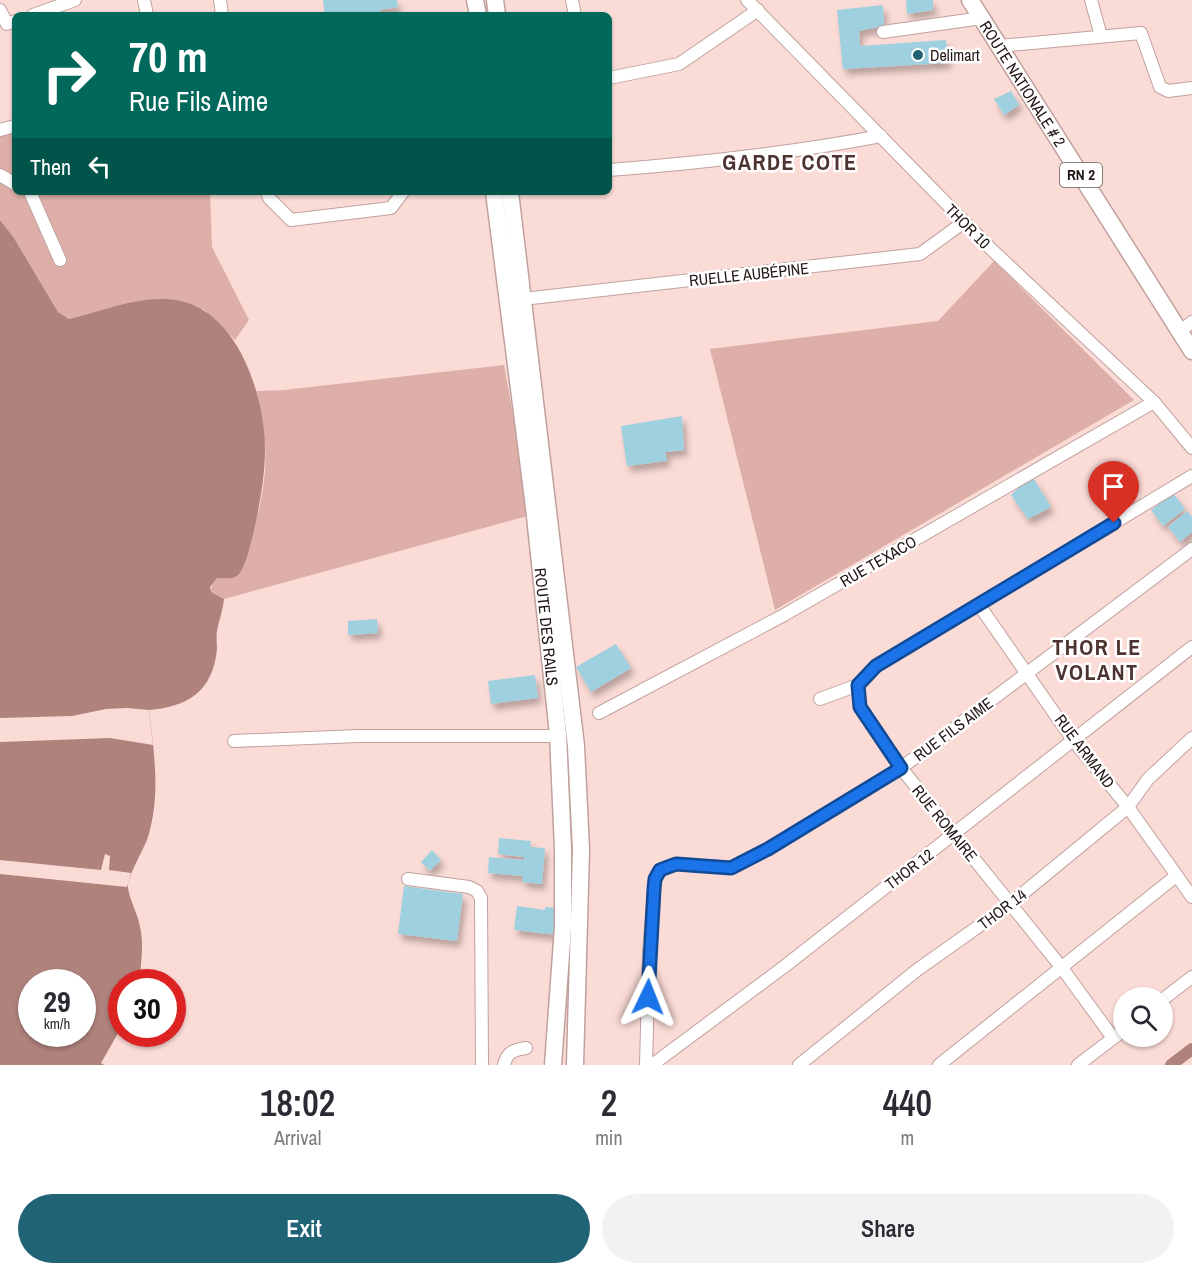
<!DOCTYPE html>
<meta charset="utf-8">
<style>
:root{--surface:#fff;--page:#f2f2f3;--text:#2b2b33;--muted:#7c7c81;--accent:#1f6375}
body{margin:0;font-family:"Archivo Narrow",sans-serif;background:var(--page);color:var(--text);height:100vh;display:flex;flex-direction:column;font-size:22px;white-space:nowrap}
*{box-sizing:border-box;margin:0}
p{font-size:20px;color:var(--muted)}
.icon{flex:none;width:33px;height:33px;fill:none;stroke:currentColor;stroke-width:2;stroke-linecap:round;stroke-linejoin:round}
.map{position:relative;height:1065px;overflow:hidden}
.details{display:flex;flex-direction:column;background:var(--surface);flex:1}
.details>*{flex:none}
.top-card{position:absolute;left:12px;top:12px;width:600px;height:183px;border-radius:9px;box-shadow:0 2px 4px #0004;background:#00695c;color:#fff;overflow:hidden}
.controls{position:absolute;left:1113px;top:987px;display:grid;gap:12px}
.controls a{display:grid;place-items:center;width:60px;height:60px;border-radius:50%;background:var(--surface);box-shadow:0 2px 4px #0004;font-size:30px}
.speed{position:absolute;left:18px;top:969px;display:flex;gap:12px;font-size:30px;font-weight:700;text-align:center}
.speed>*{display:grid;place-content:center;width:78px;height:78px;border-radius:50%;background:var(--surface);box-shadow:0 2px 4px #0004;line-height:1}
.speed small{font-size:15px;font-weight:400}
.speed .limit{border:9px solid #d22;background:#fff;color:#111}
.pin{position:absolute;display:grid;place-items:center;width:51px;height:51px;color:#fff;margin:-62px -26px;border-radius:50% 50% 50% 0;rotate:-45deg;box-shadow:0 0 6px #0007}
.pin .icon{rotate:45deg}
.me{position:absolute;width:66px;margin:-33px;rotate:2deg;stroke-linejoin:round;filter:drop-shadow(0 0 4px #0008)}
.turn{display:flex;align-items:center;gap:21px;height:126px;padding:0 18px;font-size:27px}
.turn .icon{width:78px;height:78px;stroke-width:2.5}
.turn b{display:block;font-size:42px;line-height:51px}
.then{display:flex;align-items:center;height:57px;padding:0 18px;background:#0003;gap:12px;font-size:22px}
.eta{display:flex;justify-content:space-evenly;align-items:center;height:102px;text-align:center}
.eta b{font-size:36px;font-weight:600;line-height:42px}
.cta{display:flex;gap:12px;margin-top:auto;padding:12px 18px}
.cta a{flex:1;height:69px;border-radius:36px;background:var(--accent);color:#fff;font-size:24px;font-weight:600;line-height:69px;text-align:center}
.cta a+a{background:var(--page);color:var(--text)}
.map>svg:first-child{display:block}
.green{fill:#deafa8}
.water{fill:#af827c;fill-rule:evenodd}
.pier{fill:#fbdbd6}
.lines{fill:none;stroke-linecap:round;stroke-linejoin:round}
.canal{stroke:#af827c;stroke-width:12}
.building{fill:#9ed0e0;filter:url(#shadow)}
.minor-casing{stroke:#c0a19d;stroke-width:14}
.major-casing{stroke:#c0a19d;stroke-width:19}
.minor{stroke:#fff;stroke-width:12}
.major{stroke:#fff;stroke-width:16}
.route-casing{stroke:#114b97;stroke-width:15}
.route{stroke:#1a73e8;stroke-width:10}
.poi-dot{fill:#1f6375;stroke:#fff;stroke-width:2}
.labels{text-anchor:middle;stroke-width:5;stroke-linejoin:round;paint-order:stroke}
.shield{fill:#fff;stroke:#645d5b;stroke-width:1.5}
.shield-label{font-size:15px;font-weight:bold;fill:#221715}
.poi-label{font-size:16px;fill:#221715;stroke:#fff;text-anchor:start}
.street-label{font-size:16px;fill:#221715;stroke:#fff}
.district-label{font-size:22px;font-weight:bold;letter-spacing:1.5px;fill:#4d3431;stroke:#fff}
</style>
<div class="map">
<svg width="1192" height="1065" viewBox="0 0 1192 1065">
<defs>
<filter id="shadow"><feDropShadow dx="3.5" dy="6" stdDeviation="3" flood-color="#0004"/></filter>
</defs>
<rect width="100%" height="100%" fill="#fbdbd6"/>
<g class="green">
<polygon points="15,119 15,192 210,192 212,247 249,320 235,340 203,309 83,316 69,319 58,312 14,238 0,220 0,125"/>
<polygon points="994,261 1134,400 775,610 710,349 938,321"/>
<path d="M504,365L531,515L224,599L211,592C210,576 232,570 244,564C255,527 268,485 265,446C263,427 260,409 257,391L284,390Z"/>
</g>
<path class="water" d="M0,220L14,238L58,312L69,319C104,311 144,293 181,301C239,314 265,397 265,450C265,473 261,495 257,517C254,530 247,565 239,574C233,580 225,578 217,578L210,587L211,592L224,599C223,610 219,620 217,631C216,637 217,643 217,649C213,691 188,707 149,710C154,753 161,794 148,837C144,849 126,879 128,888C130,901 138,914 140,927C144,943 141,961 140,978L138,982H122L121,1028L101,1063L104,1065H0ZM32,982H82V1034H32Z"/>
<g class="pier">
<polygon points="127,708 149,710 153,745 110,738 0,742 0,718 72,716 106,709"/>
<polygon points="105,854 110,856 109,870 131,873 127,887 0,874 0,860 101,870"/>
</g>
<g class="lines">
<polyline class="canal" points="1171,1065 1192,1049"/>
</g>
<g class="building">
<polygon points="323,0 397,0 398,7 380,10 381,15 325,15"/>
<polygon points="906,0 933,0 933,10 907,14"/>
<polygon points="883,5 884,26 859,31 860,46 946,40 948,63 843,69 837,10"/>
<polygon points="1011,91 1019,105 1004,115 994,99"/>
<polygon points="682,416 684,450 665,452 667,461 627,466 621,426"/>
<polygon points="1034,479 1051,507 1028,519 1011,495 1020,486"/>
<polygon points="1173,493 1185,509 1163,526 1151,510"/>
<polygon points="1187,511 1192,517 1192,532 1180,542 1168,527"/>
<polygon points="377,619 378,633 348,635 348,621"/>
<polygon points="616,644 631,668 591,692 576,667"/>
<polygon points="535,675 538,698 491,704 488,681"/>
<polygon points="499,838 531,841 530,847 545,848 542,884 522,882 523,876 488,873 489,857 524,860 524,857 498,854"/>
<polygon points="432,850 441,860 430,871 421,862"/>
<polygon points="404,886 463,894 457,941 398,934"/>
<polygon points="517,906 545,910 545,907 557,908 558,935 514,930"/>
</g>
<g class="lines">
<defs>
<g id="minor">
<polyline points="144,0 147,15"/>
<polyline points="220,0 222,15"/>
<polyline points="572,0 575,15"/>
<polyline points="747,0 990,248 1154,402 1192,448"/>
<polyline points="1091,0 1101,36"/>
<polyline points="0,10 7,24 15,21"/>
<polyline points="33,15 75,0"/>
<polyline points="883,32 982,18"/>
<polyline points="999,46 1141,33 1160,87 1168,91 1192,88"/>
<polyline points="609,78 679,64 758,10"/>
<polyline points="0,130 15,126"/>
<path d="M609,170C700,163 792,153 881,136"/>
<polyline points="0,175 15,184"/>
<polyline points="30,192 60,260"/>
<polyline points="267,192 269,198 291,220 391,208 403,192"/>
<polyline points="523,299 920,254 964,222"/>
<polyline points="1180,331 1192,322"/>
<polyline points="979,605 1073,740 1128,807 1192,897"/>
<polyline points="820,699 858,685"/>
<polyline points="599,713 784,615 1154,402"/>
<polyline points="234,741 359,736 551,736"/>
<polyline points="408,879 469,887 477,891 481,898 482,1065"/>
<polyline points="1162,1000 1192,977"/>
<polyline points="1113,1038 1062,968 901,768 860,707 858,685 876,666 1192,476"/>
<path d="M504,1065C507,1052 513,1050 526,1048"/>
<polyline points="646,1065 649,952 655,879 660,870 676,864 731,868 768,849 901,768 1192,549"/>
<polyline points="652,1065 785,966 1192,647"/>
<polyline points="799,1065 917,970 1010,904 1128,807 1148,779 1192,738"/>
<polyline points="939,1065 1176,876"/>
<polyline points="1078,1065 1124,1030"/>
</g>
<g id="major">
<polyline points="475,0 478,15"/>
<polyline points="495,0 497,15"/>
<path id="s1" d="M970,0L1192,351"/>
<path id="s2" d="M494,192L534,507L558,734L563,849V927L553,1065"/>
<polyline points="510,192 576,746 581,850 575,1065"/>
</g>
</defs>
<use href="#minor" class="minor-casing"/>
<use href="#major" class="major-casing"/>
<use href="#minor" class="minor"/>
<use href="#major" class="major"/>
</g>
<g class="lines">
<defs>
<polyline id="route" points="648,997 654,889 655,879 660,870 676,864 731,868 768,849 901,768 860,707 858,685 876,666 1114,523"/>
</defs>
<use href="#route" class="route-casing"/>
<use href="#route" class="route"/>
</g>
<circle class="poi-dot" cx="918" cy="55" r="6"/>
<g class="labels">
<rect class="shield" x="1060" y="163" width="42" height="24" rx="4.5"/>
<g class="shield-label">
<text x="1081" y="180">RN 2</text>
</g>
<g class="poi-label">
<text x="930" y="61">Delimart</text>
</g>
<g class="street-label">
<text dy="6" stroke="none"><textPath href="#s1" startOffset="99">ROUTE NATIONALE # 2</textPath></text>
<text transform="translate(968 226) rotate(45)" y="6">THOR 10</text>
<text transform="translate(749 274) rotate(-6)" y="6">RUELLE AUBÉPINE</text>
<text transform="translate(878 561) rotate(-30)" y="6">RUE TEXACO</text>
<text dy="6" stroke="none"><textPath href="#s2" startOffset="438">ROUTE DES RAILS</textPath></text>
<text transform="translate(953 729) rotate(-37)" y="6">RUE FILS AIME</text>
<text transform="translate(1085 751) rotate(53)" y="6">RUE ARMAND</text>
<text transform="translate(945 823) rotate(51)" y="6">RUE ROMAIRE</text>
<text transform="translate(909 869) rotate(-37)" y="6">THOR 12</text>
<text transform="translate(1002 909) rotate(-37)" y="6">THOR 14</text>
</g>
<g class="district-label">
<text x="790" y="170">GARDE COTE</text>
<text x="1097" y="655">THOR LE<tspan x="1097" dy="25">VOLANT</tspan></text>
</g>
</g>
</svg>
<div class="controls">
<a><svg class="icon" aria-label="search" viewBox="0 0 24 24"><circle cx="10" cy="10" r="6"/><path d="M15 15l6 6"/></svg></a>
</div>
<div class="speed"><div>29<small>km/h</small></div><div class="limit">30</div></div>
<div class="pin" style="left:1114px;top:523px;background:#d93025"><svg class="icon" aria-label="arrive" viewBox="0 0 24 24"><path d="M6 21V4h12l-3 4 3 4H6"/></svg></div>
<svg class="me" style="left:648px;top:997px" viewBox="-20 -20 40 40"><path d="M0-17L14 15 0 8-14 15z" fill="#1a73e8" stroke="#fff" stroke-width="4"/></svg>
<div class="top-card">
<div class="turn"><svg class="icon" aria-label="right" viewBox="0 0 24 24"><path d="M7 20v-9h11M14 6l5 5-5 5"/></svg><div><b>70 m</b>Rue Fils Aime</div></div>
<div class="then">Then<svg class="icon" aria-label="left" viewBox="0 0 24 24"><path d="M17 20v-9H6M10 6l-5 5 5 5"/></svg></div>
</div>
</div>
<section class="details">
<div class="eta">
<div><b>18:02</b><p>Arrival</p></div>
<div><b>2</b><p>min</p></div>
<div><b>440</b><p>m</p></div>
</div>
<div class="cta"><a>Exit</a><a>Share</a></div>
</section>
